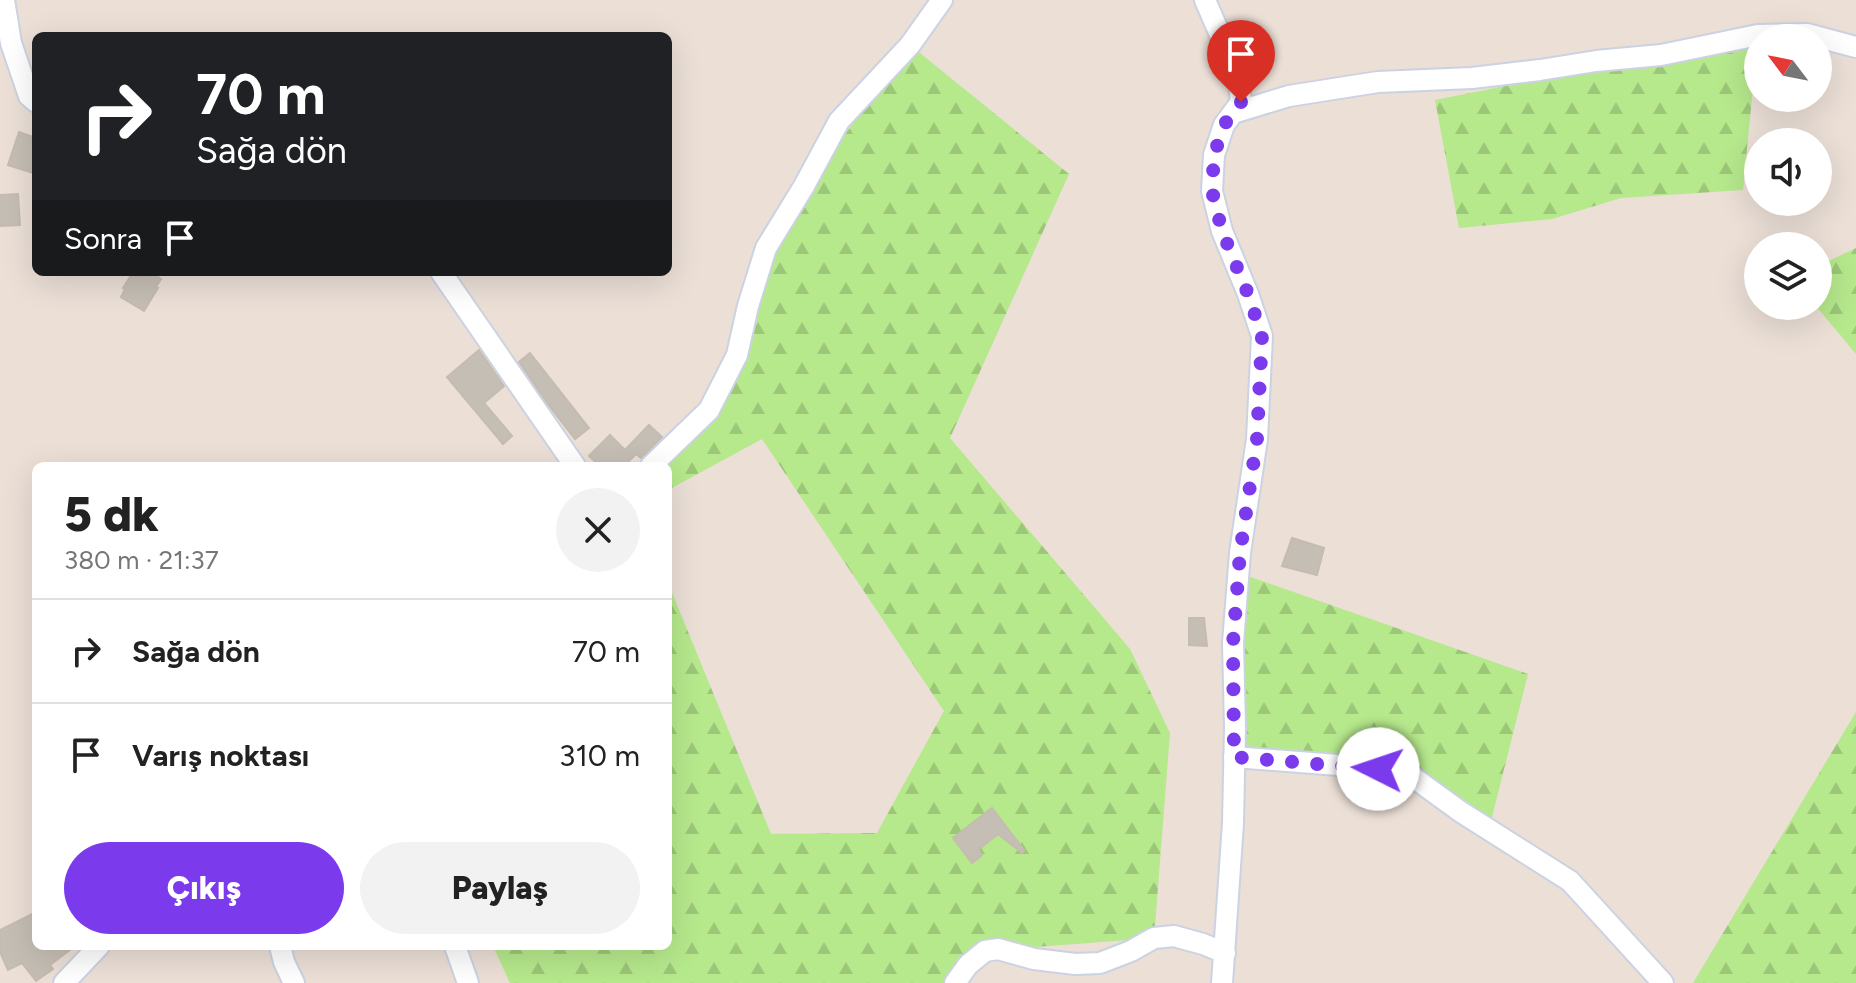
<!DOCTYPE html>
<html lang="tr">
<meta charset="utf-8">
<style>
:root{--surface:#fff;--page:#f2f2f2;--text:#222;--muted:#767676;--line:#e0e0e0;--accent:#7c3aed}
body{margin:0;font-family:Figtree,sans-serif;background:var(--page);color:var(--text);height:100vh;display:flex;flex-direction:column;font-size:30px;white-space:nowrap}
*{box-sizing:border-box;margin:0}
p{font-size:26px;color:var(--muted)}
.icon{flex:none;width:44px;height:44px;fill:none;stroke:currentColor;stroke-width:2;stroke-linecap:round;stroke-linejoin:round}
.map{position:relative;flex:1;overflow:hidden}
.sheet{position:absolute;left:32px;top:462px;width:640px;height:488px;display:flex;flex-direction:column;background:var(--surface);border-radius:12px;box-shadow:0 8px 32px #0002}
.sheet>*{flex:none}
.banner{position:absolute;left:32px;top:32px;width:640px;height:244px;border-radius:12px;box-shadow:0 8px 32px #0002;background:#202124;color:#fff;overflow:hidden}
.needle{width:52px;rotate:302deg}
.controls{position:absolute;left:1744px;top:24px;display:grid;gap:16px}
.controls a{display:grid;place-items:center;width:88px;height:88px;border-radius:50%;background:var(--surface);box-shadow:0 8px 32px #0002;font-size:40px}
.pin{position:absolute;display:grid;place-items:center;width:68px;height:68px;color:#fff;margin:-82px -34px;border-radius:50% 50% 50% 0;rotate:-45deg;box-shadow:0 0 8px #0007}
.pin .icon{rotate:45deg}
.me{position:absolute;width:88px;margin:-44px;rotate:274deg;stroke-linejoin:round;filter:drop-shadow(0 0 6px #0008)}
.turn{display:flex;align-items:center;gap:28px;height:168px;padding:0 32px;font-size:36px}
.turn .icon{width:104px;height:104px;stroke-width:2.5}
.turn b{display:block;font-size:56px;line-height:68px}
.then{display:flex;align-items:center;height:76px;padding:0 32px;background:#0003;gap:16px;font-size:30px}
.round{display:grid;place-items:center;flex:none;width:84px;height:84px;border-radius:42px;background:var(--page)}
.headline{display:flex;align-items:center;justify-content:space-between;height:136px;padding:0 32px}
h1{font-size:48px;font-weight:800;line-height:60px}
.button{display:flex;gap:16px;margin-top:auto;padding:16px 32px}
.button a{flex:1;height:92px;border-radius:48px;background:var(--accent);color:#fff;font-size:32px;font-weight:800;line-height:92px;text-align:center}
.button a+a{background:var(--page);color:var(--text)}
ul{padding:0;list-style:none}
li{display:flex;align-items:center;gap:24px;height:104px;padding:0 32px;border-top:2px solid var(--line)}
li div{flex:1}
li b{display:block;font-size:30px}
li em{font-style:normal}
.map>svg:first-child{display:block}
.forest{fill:url(#forest-firs)}
.building{fill:#c5beb5;stroke:#c6bbb0;stroke-width:2}
.lines{fill:none;stroke-linecap:round;stroke-linejoin:round}
.minor-casing{stroke:#cbd2e2;stroke-width:24}
.minor{stroke:#fff;stroke-width:20}
.route{stroke:#7c3aed;stroke-width:14;stroke-dasharray:0 25.2}
</style>
<div class="map">
<svg width="1856" height="983" viewBox="0 0 1856 983">
<defs>
<pattern id="forest-firs" width="22" height="20" patternUnits="userSpaceOnUse" patternTransform="scale(2)"><rect width="22" height="20" fill="#b6e88c"/><path d="M5 1l3.5 6h-7zM16 11l3.5 6h-7z" fill="#9cc779"/></pattern>
</defs>
<rect width="100%" height="100%" fill="#ebdfd6"/>
<g class="forest">
<polygon points="1758,35 1743,190 1621,198 1552,219 1459,228 1435,100"/>
<polygon points="910,45 1069,174 950,438 1130,649 1170,733 1154,938 985,951 956,983 510,983 493,946 668,946 668,583 771,834 877,833 944,711 762,439 668,490 668,466 646,466 730,368 785,217"/>
<polygon points="1856,248 1856,354 1816,306 1818,306 1818,266"/>
<polygon points="1239,573 1528,674 1489,829 1403,770 1234,757"/>
<polygon points="1856,712 1856,983 1693,983"/>
</g>
<g class="building">
<polygon points="19,132 36,138 36,174 8,165"/>
<polygon points="18,194 20,225 0,226 0,195"/>
<polygon points="133,272 140,276 142,272 150,272 161,279 156,287 158,288 144,311 121,297 125,289 123,288"/>
<polygon points="479,350 504,386 484,403 512,436 503,444 447,377"/>
<polygon points="530,353 589,428 575,439 547,403 519,362"/>
<polygon points="649,425 662,437 641,458 636,454 624,466 600,466 589,456 610,435 625,450"/>
<polygon points="1292,538 1324,548 1317,575 1282,566"/>
<polygon points="1189,618 1204,618 1207,646 1189,645"/>
<polygon points="992,808 1024,850 1022,853 998,834 978,850 982,855 972,863 953,838"/>
<polygon points="36,912 36,946 75,946 50,965 53,969 36,981 22,963 8,970 0,952 0,930"/>
</g>
<g class="lines">
<defs>
<g id="minor">
<polyline points="4,0 11,43 29,96 36,102"/>
<polyline points="1205,0 1238,76 1241,102 1224,125 1214,155 1212,191 1222,231 1248,294 1262,336 1257,439 1240,553 1233,643 1235,727 1233,823 1222,983"/>
<polyline points="1233,113 1289,96 1378,82 1472,78 1540,70 1596,61 1661,55 1758,35 1807,34 1856,47"/>
<polyline points="441,272 575,466"/>
<polyline points="651,466 709,410 737,355 748,306 766,248 804,186 839,121 910,45 942,0"/>
<polyline points="1234,757 1403,770 1461,812 1570,881 1663,983"/>
<polyline points="280,946 284,962 294,983"/>
<polyline points="455,946 468,983"/>
<polyline points="64,983 99,946"/>
<polyline points="955,983 968,965 985,951 998,949 1034,959 1075,964 1100,963 1131,951 1154,938 1174,936 1203,944 1225,953"/>
</g>
</defs>
<use href="#minor" class="minor-casing"/>
<use href="#minor" class="minor"/>
</g>
<g class="lines">
<polyline class="route" points="1241,102 1224,125 1214,155 1212,191 1222,231 1248,294 1262,336 1257,439 1240,553 1233,643 1234,757 1378,769"/>
</g>
</svg>
<div class="controls">
<a><svg class="needle" viewBox="-14 -14 28 28"><path d="M0-13l5 13h-10z" fill="#e53935"/><path d="M0 13l5-13h-10z" fill="#767676"/></svg></a>
<a><svg class="icon" aria-label="sound" viewBox="0 0 24 24"><path d="M4 9h4l5-4v14l-5-4H4zM17 9q2 3 0 6"/></svg></a>
<a><svg class="icon" aria-label="layers" viewBox="0 0 24 24"><path d="M12 4l9 5-9 5-9-5zM3 14l9 5 9-5"/></svg></a>
</div>
<div class="pin" style="left:1241px;top:102px;background:#d93025"><svg class="icon" aria-label="arrive" viewBox="0 0 24 24"><path d="M6 21V4h12l-3 4 3 4H6"/></svg></div>
<svg class="me" style="left:1378px;top:769px" viewBox="-20 -20 40 40"><circle r="19" fill="#fff"/><path d="M0-13L10 11 0 6-10 11z" fill="#7c3aed"/></svg>
<div class="banner">
<div class="turn"><svg class="icon" aria-label="right" viewBox="0 0 24 24"><path d="M7 20v-9h11M14 6l5 5-5 5"/></svg><div><b>70 m</b>Sağa dön</div></div>
<div class="then">Sonra<svg class="icon" aria-label="arrive" viewBox="0 0 24 24"><path d="M6 21V4h12l-3 4 3 4H6"/></svg></div>
</div>
<section class="sheet">
<div class="headline"><div><h1>5 dk</h1><p>380 m · 21:37</p></div><a class="round"><svg class="icon" aria-label="close" viewBox="0 0 24 24"><path d="M6 6l12 12M18 6L6 18"/></svg></a></div>
<ul>
<li><svg class="icon" aria-label="right" viewBox="0 0 24 24"><path d="M7 20v-9h11M14 6l5 5-5 5"/></svg><div><b>Sağa dön</b></div><em>70 m</em></li>
<li><svg class="icon" aria-label="arrive" viewBox="0 0 24 24"><path d="M6 21V4h12l-3 4 3 4H6"/></svg><div><b>Varış noktası</b></div><em>310 m</em></li>
</ul>
<div class="button"><a>Çıkış</a><a>Paylaş</a></div>
</section>
</div>
